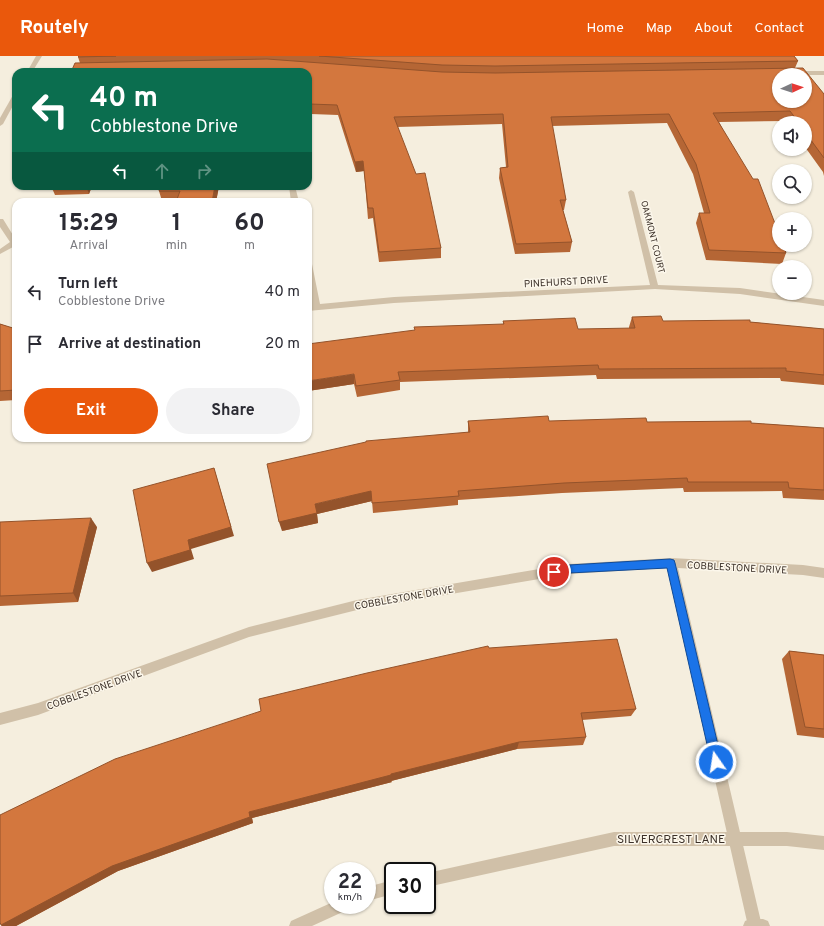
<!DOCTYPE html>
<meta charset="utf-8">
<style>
:root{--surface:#fff;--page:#f2f2f3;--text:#2b2b33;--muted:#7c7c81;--accent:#ea580c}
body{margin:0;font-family:Overpass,sans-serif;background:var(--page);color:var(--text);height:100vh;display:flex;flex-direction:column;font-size:15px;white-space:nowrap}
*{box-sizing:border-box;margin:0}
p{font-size:13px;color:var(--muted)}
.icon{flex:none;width:22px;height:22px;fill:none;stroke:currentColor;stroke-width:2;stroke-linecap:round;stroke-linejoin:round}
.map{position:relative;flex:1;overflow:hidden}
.drawer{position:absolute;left:12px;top:142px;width:300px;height:244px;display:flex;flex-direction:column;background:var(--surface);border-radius:12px;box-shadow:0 1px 3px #0004}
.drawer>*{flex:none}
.hud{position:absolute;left:12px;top:12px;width:300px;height:122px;border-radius:12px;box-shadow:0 1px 3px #0004;background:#0b6e4f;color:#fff;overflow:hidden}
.needle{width:26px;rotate:87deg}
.controls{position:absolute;left:772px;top:12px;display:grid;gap:8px}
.controls a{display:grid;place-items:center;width:40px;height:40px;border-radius:50%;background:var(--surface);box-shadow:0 1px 3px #0004;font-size:20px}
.speed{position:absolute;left:324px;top:806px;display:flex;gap:8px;font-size:20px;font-weight:700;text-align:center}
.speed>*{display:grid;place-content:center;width:52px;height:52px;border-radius:50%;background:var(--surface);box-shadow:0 1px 3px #0004;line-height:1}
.speed small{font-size:10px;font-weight:400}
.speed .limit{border:2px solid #111;border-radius:6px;background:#fff;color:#111}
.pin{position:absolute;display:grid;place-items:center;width:34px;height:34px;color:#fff;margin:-17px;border:2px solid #fff;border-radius:50%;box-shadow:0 1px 4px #0007}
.me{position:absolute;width:44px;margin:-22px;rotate:347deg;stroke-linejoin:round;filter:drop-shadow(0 0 3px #0008)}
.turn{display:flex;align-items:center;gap:14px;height:84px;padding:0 12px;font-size:18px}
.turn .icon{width:52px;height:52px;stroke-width:2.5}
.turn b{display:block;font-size:28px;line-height:34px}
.lanes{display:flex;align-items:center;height:38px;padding:0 12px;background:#0003;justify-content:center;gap:20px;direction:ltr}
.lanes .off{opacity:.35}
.eta{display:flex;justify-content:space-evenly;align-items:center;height:68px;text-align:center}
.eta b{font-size:24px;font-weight:700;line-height:28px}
.primary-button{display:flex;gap:8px;margin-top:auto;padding:8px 12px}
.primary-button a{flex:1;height:46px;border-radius:24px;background:var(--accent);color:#fff;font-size:16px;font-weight:700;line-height:46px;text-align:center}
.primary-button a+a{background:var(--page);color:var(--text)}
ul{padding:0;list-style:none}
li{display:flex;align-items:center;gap:12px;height:52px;padding:0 12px}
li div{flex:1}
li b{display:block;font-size:15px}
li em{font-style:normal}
header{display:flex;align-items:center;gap:24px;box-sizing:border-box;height:56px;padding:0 20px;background:var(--accent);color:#fff}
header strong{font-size:19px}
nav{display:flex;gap:22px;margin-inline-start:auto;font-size:14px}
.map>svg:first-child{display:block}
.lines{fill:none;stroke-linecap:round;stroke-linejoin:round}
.minor{fill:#d0c0a8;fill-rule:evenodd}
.tertiary{fill:#d0c0a8;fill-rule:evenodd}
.wall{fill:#b56635}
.shaded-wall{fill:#94532b}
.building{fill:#d3773e;stroke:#94532b;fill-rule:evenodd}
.route{fill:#1a73e8;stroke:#114b97}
.labels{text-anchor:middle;stroke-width:3;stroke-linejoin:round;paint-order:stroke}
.far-street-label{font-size:9px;fill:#3c3129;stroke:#fcf7eb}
.street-label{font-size:10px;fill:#3c3129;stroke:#fcf7eb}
.near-street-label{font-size:12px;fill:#3c3129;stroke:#fcf7eb}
</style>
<header>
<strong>Routely</strong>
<nav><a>Home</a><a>Map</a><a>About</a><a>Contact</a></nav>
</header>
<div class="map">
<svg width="824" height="870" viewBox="0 0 824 870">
<rect width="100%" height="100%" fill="#f5eede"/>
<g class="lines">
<g class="minor">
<polygon points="36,0 42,0 34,13 84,12 87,14 84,16 27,16"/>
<polygon points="824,15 824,19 796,19 793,17 796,15"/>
<polygon points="16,37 16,44 3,68 0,70 0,62 13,39"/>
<polygon points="289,130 295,130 299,146 291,146"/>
<polygon points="631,134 634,136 658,229 740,232 824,244 824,250 740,238 655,233 394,247 308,255 308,249 312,249 308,227 308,206 312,208 320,248 394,241 650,229 628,136"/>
<polygon points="0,163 3,163 16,184 16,192 13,191 0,198 0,193 10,186 0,171"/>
<polygon points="671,502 803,509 824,512 824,522 803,519 678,512 762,870 748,870 667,512 569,518 357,554 249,581 38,659 0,669 0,657 38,647 249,571 357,544 569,508"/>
</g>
<g class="tertiary">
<polygon points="614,776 787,776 824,780 824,794 787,790 614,790 427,831 427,817"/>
<polygon points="393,824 393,838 367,845 367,831"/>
<polygon points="333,846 333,849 349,849 347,854 312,870 289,870 291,865"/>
<polygon points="750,863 763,863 768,865 770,870 743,870 745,865"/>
</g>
</g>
<g class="wall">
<polygon points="79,0 794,0 798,5 795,12 824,38 824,120 823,116 805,91 805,67 788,67 786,65 719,66 786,197 782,208 706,204 696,167 699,157 704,157 693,118 667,67 552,70 566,144 564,154 563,154 572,186 570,196 515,198 499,122 500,112 506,111 502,68 397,71 441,192 441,202 379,206 373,162 368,163 364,115 356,116 338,59 311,58 311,55 308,55 308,16 80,7 78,1"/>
<polygon points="51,130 92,130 89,138 55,139"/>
<polygon points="219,130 216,146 176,146 176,145 162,145 159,135"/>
<polygon points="632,261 663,265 750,266 824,273 824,329 781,325 780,322 597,323 596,319 400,326 400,334 357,341 354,328 308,335 503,268 503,265 578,273 629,273 629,271"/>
<polygon points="0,268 16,273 16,344 0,345"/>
<polygon points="468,365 647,366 751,367 824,372 824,444 783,442 782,435 684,436 683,432 562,437 458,444 458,449 373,457 372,445 317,458 318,467 282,475 468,376"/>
<polygon points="0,466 97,471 78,546 0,550"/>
<polygon points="489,592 636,653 631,660 582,664 586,681 583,689 517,693 391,725 392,726 252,762 253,767 118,815 16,870 2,870 1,869"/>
<polygon points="789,595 824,599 824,682 797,679 782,603"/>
</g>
<g class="shaded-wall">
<polygon points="363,105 364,115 356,116 355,106"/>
<polygon points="86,130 92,130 89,138"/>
<polygon points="215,130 219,130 216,146 212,146"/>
<polygon points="354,318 354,328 308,335 308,325"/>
<polygon points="214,412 234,480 191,493 194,503 152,516 147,507 188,484"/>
<polygon points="371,435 372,445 317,458 318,467 282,475 279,466 315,448"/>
<polygon points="91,462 97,471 78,546 73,537"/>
<polygon points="519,686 517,693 391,725 392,726 252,762 253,767 118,815 16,870 2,870 1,869 112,810 249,756 391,718"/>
</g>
<g class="building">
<polygon points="79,0 116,0 78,1"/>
<polygon points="319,0 794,0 798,5 495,10 442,9"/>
<path d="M267,3L442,16L495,17L803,12L824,38V102L805,76V67H799L790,55L713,57L753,123H758L779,178V189H783L786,197L709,194L699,157H710L696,108L669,58L551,61L566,144H560L572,186L516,188L500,112L508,111L503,58L394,61L416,118L425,117L441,192L379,196L373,152H368L363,105L355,106L337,49L310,48L311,46H308V16H71L75,7ZM779,19H805V45H779Z"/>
<polygon points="161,130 215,130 212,146 176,146 180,135 159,135"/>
<polygon points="661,260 663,265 750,264 750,266 824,273 824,319 786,315 786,312 599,313 598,309 398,316 400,324 356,330 354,318 308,325 308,288 415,274 414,271 504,268 503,265 575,262 578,273 635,272 632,261"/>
<polygon points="0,268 16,273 16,334 0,335"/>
<polygon points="548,360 549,365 646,362 647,366 751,365 751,367 824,372 824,434 789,432 788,426 688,426 687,422 564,427 458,435 459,440 372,447 371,435 315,448 317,457 279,466 267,408 366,386 366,385 470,376 468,365"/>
<polygon points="214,412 231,471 188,484 190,494 147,507 133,434"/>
<polygon points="91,462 73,537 0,540 0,466"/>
<polygon points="617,583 636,653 581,657 586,681 519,686 391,718 391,719 249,756 250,761 112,810 1,869 0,866 0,759 115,703 261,655 259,643 367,617 488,590 489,592"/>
<polygon points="789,595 824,599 824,673 805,671"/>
</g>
<polygon class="route" points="670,503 674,504 675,507 722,706 721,710 716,712 712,710 711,706 667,512 569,517 554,520 551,519 549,516 551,513 569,509"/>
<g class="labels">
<g class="far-street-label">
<text transform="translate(653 181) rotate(76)" y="3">OAKMONT COURT</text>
</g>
<g class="street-label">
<text transform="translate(566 225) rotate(-3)" y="4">PINEHURST DRIVE</text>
<text transform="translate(737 511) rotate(3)" y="4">COBBLESTONE DRIVE</text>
<text transform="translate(404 541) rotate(-10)" y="4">COBBLESTONE DRIVE</text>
<text transform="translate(94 633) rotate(-20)" y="4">COBBLESTONE DRIVE</text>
</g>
<g class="near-street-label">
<text x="671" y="787">SILVERCREST LANE</text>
</g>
</g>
</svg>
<div class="controls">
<a><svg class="needle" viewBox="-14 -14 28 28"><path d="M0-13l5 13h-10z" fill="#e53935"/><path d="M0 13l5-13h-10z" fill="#7c7c81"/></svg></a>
<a><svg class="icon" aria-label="sound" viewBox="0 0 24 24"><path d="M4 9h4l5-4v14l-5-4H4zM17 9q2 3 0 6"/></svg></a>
<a><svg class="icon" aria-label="search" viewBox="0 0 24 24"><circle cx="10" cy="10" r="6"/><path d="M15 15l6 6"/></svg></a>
<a>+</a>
<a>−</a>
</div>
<div class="speed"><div>22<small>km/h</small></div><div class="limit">30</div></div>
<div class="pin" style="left:554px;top:516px;background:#d93025"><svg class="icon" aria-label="arrive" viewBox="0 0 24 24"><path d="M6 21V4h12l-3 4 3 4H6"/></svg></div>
<svg class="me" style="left:716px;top:706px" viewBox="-20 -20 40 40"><circle r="17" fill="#1a73e8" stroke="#fff" stroke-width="3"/><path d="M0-11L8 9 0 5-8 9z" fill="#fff"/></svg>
<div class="hud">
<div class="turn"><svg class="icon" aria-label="left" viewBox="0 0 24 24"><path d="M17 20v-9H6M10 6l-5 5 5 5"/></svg><div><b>40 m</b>Cobblestone Drive</div></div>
<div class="lanes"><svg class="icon" aria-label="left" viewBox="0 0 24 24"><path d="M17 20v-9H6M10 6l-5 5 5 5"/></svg><svg class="icon off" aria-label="ahead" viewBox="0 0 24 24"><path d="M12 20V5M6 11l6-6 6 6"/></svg><svg class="icon off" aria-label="right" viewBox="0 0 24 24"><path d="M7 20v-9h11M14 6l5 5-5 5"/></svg></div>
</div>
<section class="drawer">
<div class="eta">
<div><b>15:29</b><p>Arrival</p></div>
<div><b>1</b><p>min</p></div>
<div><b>60</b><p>m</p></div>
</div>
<ul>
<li><svg class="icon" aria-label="left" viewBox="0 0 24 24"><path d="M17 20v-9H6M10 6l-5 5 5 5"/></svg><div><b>Turn left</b><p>Cobblestone Drive</p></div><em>40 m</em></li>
<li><svg class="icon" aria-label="arrive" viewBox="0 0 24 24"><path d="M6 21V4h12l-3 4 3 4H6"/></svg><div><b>Arrive at destination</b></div><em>20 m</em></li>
</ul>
<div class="primary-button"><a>Exit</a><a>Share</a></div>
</section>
</div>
